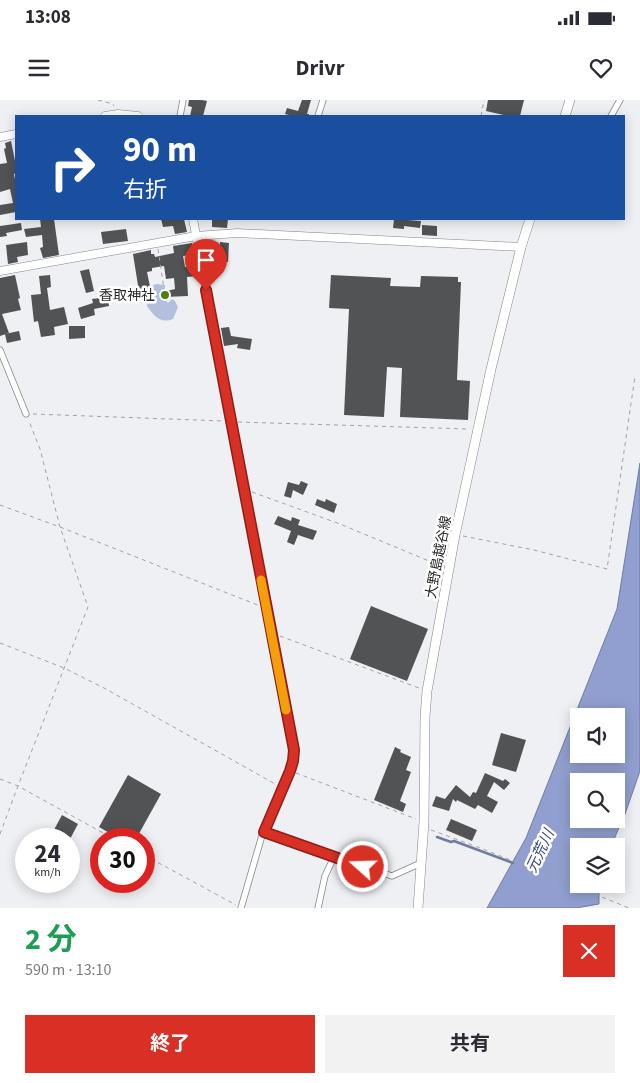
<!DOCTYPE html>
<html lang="ja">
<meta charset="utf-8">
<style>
:root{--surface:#fff;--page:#f2f2f3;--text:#2b2b33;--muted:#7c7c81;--accent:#d93025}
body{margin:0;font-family:"Source Sans 3","Noto Sans JP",sans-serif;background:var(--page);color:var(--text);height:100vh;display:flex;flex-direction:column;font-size:19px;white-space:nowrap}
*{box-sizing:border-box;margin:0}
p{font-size:16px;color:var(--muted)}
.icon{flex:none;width:28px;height:28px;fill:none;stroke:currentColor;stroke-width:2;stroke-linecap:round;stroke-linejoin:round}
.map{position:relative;height:808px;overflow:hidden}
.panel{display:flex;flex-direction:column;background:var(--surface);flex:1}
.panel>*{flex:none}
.guide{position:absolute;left:15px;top:15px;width:610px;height:105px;border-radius:0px;box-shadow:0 2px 12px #0003;background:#1a4fa0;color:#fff;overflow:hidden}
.buttons{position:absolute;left:570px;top:608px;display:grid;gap:10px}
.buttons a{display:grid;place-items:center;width:55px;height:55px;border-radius:0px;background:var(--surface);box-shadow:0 2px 12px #0003;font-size:25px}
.speed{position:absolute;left:15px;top:728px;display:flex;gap:10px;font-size:25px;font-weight:700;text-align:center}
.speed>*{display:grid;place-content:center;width:65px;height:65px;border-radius:50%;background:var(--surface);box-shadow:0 2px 12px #0003;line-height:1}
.speed small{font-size:12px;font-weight:400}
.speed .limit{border:8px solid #d22;background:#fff;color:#111}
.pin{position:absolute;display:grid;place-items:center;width:42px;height:42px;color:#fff;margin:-51px -21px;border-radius:50% 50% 50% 0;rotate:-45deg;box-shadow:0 0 5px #0007}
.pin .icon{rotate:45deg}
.me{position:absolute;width:55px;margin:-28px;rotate:290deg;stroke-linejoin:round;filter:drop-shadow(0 0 4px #0008)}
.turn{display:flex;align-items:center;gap:18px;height:105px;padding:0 25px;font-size:22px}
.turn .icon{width:65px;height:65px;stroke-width:2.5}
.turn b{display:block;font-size:35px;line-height:42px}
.round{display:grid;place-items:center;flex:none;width:52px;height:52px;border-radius:0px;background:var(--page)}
.summary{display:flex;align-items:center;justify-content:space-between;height:85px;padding:0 25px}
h1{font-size:30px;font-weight:700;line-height:38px;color:#1e9e55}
.primary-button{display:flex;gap:10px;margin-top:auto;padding:10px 25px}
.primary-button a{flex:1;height:58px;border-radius:0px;background:var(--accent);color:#fff;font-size:20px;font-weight:700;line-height:58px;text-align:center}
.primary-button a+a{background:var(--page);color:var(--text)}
.status{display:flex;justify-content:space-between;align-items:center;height:35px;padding:0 25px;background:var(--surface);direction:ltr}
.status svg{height:14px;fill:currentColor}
header{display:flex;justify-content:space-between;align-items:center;height:65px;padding:0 25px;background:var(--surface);font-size:22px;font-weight:700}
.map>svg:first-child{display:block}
.green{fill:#b4bfde}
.water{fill:#909fcf;stroke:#717b9d;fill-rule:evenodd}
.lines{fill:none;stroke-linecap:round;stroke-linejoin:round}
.stream{stroke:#717b9d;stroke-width:2.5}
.building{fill:#525355}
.minor-casing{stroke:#838588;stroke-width:7}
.tertiary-casing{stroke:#838588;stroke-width:9}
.secondary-casing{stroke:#838588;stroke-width:10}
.path{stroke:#a1a2a4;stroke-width:1;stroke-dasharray:4 4;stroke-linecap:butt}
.minor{stroke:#fff;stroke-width:5.5}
.tertiary{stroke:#fff;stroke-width:8}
.secondary{stroke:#fff;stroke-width:9}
.route-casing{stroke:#8d1f18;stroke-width:12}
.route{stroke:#d93025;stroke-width:9}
.slow{stroke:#f59e0b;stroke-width:9}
.poi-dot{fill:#507f0a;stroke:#fff;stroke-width:2}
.labels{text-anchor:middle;stroke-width:5;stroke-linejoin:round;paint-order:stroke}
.poi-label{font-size:14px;fill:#282829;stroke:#fff;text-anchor:end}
.street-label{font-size:14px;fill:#282829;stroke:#fff}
.water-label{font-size:15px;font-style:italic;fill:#354480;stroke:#fff}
</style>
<div class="status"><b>13:08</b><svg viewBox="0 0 49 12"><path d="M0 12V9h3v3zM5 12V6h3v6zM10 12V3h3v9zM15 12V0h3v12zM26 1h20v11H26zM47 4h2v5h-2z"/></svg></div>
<header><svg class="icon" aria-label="menu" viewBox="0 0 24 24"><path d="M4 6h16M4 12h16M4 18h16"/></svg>Drivr<svg class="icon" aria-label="heart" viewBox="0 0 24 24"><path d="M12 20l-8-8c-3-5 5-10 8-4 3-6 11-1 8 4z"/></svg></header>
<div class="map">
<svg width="640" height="808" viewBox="0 0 640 808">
<rect width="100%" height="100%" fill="#eef0f3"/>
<path class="green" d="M156,184L165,185C165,192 162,198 168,203L172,199L175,201L178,207L173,219C160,224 154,216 147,206V204L145,202L148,188Z"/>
<path class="water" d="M640,363V671L625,714L611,746H579V784H599V804L576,808H487L526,738L617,509ZM579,616H616V654H579ZM579,681H616V719H579Z"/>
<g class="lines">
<polyline class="stream" points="437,737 451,742 454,741 513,763"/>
</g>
<g class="building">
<polygon points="189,0 202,0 207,1 203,16 190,16 192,7 188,6"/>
<polygon points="302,0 311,0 307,14 309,14 309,16 293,16 285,14 287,8 298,11"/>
<polygon points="488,0 524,0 520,16 508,16 486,11"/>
<polygon points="11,41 16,66 16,73 14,74 16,85 16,112 0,115 0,105 13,103 10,89 0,92 0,64 7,63 4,49 6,48 5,43"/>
<polygon points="40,119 54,119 59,155 43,158 40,148 43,147 42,135 26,137 24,129 41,127"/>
<polygon points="161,119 184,119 187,132 175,134 173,126 163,127"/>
<polygon points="212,119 228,119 227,128 212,127"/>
<polygon points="394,119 421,121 420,128 404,126 404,129 393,128"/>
<polygon points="21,123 22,130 6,133 7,136 0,137 0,126"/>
<polygon points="422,125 437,126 437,136 422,135"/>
<polygon points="126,129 128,141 103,144 101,132"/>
<polygon points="27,142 28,155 17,157 18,162 8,164 6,145"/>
<polygon points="220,142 229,143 228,162 214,161 209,163 205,149 220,146"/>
<polygon points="192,143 194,154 183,156 185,167 196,166 197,176 187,177 188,196 164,197 163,192 175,189 174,178 166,179 164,166 152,168 152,171 147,172 152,196 140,198 133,154 151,150 151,154 154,154 155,157 174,153 173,146"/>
<polygon points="89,169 94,191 86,193 80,171"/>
<polygon points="15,175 20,198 18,199 21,210 2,214 9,233 0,236 0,178"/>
<polygon points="50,175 51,187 47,188 50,210 64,207 68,224 54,227 55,235 41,237 38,221 34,222 31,195 41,194 39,176"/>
<polygon points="331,175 391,178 390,186 420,187 421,176 458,177 458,182 461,182 457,280 470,281 468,320 400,317 402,268 387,267 384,317 344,315 349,209 329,208"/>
<polygon points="108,197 109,206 94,209 95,215 81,219 78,208 93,203 92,199"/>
<polygon points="69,226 85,226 85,238 69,239"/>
<polygon points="229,227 231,236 252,239 250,250 237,248 238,244 224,246 221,228"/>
<polygon points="19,231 21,240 7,243 5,234"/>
<polygon points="301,381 308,384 303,395 293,390 291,398 284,396 288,382 299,385"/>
<polygon points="317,399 325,402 326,399 337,404 334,413 315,405"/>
<polygon points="278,416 291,421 292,417 300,420 298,425 317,431 313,440 298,435 294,445 287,442 291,431 274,424"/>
<polygon points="371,506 428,529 407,581 350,559"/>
<polygon points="501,633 526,640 516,672 492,665"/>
<polygon points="395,647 401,650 400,652 411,657 406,670 411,672 400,701 406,704 403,712 374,700"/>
<polygon points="485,673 503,681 505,679 510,683 504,690 494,682 487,696 498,702 492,713 478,705 475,709 457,700 456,702 453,699 449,711 432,706 436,696 445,699 456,685 470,697 473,692 476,693"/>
<polygon points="128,675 161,694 136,739 120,739 99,727"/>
<polygon points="62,715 78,724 70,739 49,739"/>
<polygon points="451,719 477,730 472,741 446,730"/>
</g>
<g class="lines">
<defs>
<g id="minor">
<polyline points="180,16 183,0"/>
<polyline points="318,16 323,0"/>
<polyline points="611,16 620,0"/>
<polyline points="0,250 26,314"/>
<polyline points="231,321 294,650 293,661 290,671 263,732 241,808"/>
<polyline points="263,732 392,776 421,763"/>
<polyline points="318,808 325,776 334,757"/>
</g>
<g id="tertiary">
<polyline points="105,16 118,14 138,16"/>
<polyline points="0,37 16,34"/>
<polyline points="193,119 231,321"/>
<polyline points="0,171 196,136 237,133 521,147"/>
</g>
<g id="secondary">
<polyline points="565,16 570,0"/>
<polyline points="418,808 424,722 425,617 427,591 455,435 491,269 521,147 530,119"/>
</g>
</defs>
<use href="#minor" class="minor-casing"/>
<use href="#tertiary" class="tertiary-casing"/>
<use href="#secondary" class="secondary-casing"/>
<g class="path">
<polyline points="98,0 113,4 114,6"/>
<polyline points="481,16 484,0"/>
<polyline points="158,149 164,189"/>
<polyline points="33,314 224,321"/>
<polyline points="238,322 468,329"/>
<polyline points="252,392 340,424 441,466"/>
<polyline points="0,405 60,427 260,506"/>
<polyline points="463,436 534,450 607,469 635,276"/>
<polyline points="280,536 419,588"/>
<polyline points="0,543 64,568 104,588 277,685"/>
<polyline points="296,673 416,719"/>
<polyline points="0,679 18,686 114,739"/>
<polyline points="431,730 483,749 629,808"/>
<polyline points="0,734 18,686 88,507 60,427 40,349 29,321"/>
<polyline points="144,755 236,805"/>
</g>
<use href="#minor" class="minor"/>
<use href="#tertiary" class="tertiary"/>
<use href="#secondary" class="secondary"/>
</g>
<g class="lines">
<defs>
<polyline id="route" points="206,190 294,650 293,661 290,671 264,732 363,767"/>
</defs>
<use href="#route" class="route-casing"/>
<use href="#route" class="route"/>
<polyline class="slow" points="261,480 286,610"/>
</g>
<circle class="poi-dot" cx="165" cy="195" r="5"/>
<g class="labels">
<g class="poi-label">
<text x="155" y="200">香取神社</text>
</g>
<g class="street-label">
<text transform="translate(438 457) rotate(-79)" y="5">大野島越谷線</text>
</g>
<g class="water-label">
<text transform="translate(540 751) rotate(-65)" y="5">元荒川</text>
</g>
</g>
</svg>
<div class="buttons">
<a><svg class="icon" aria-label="sound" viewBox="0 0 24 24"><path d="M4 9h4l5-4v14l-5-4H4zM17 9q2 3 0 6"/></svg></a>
<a><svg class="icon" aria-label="search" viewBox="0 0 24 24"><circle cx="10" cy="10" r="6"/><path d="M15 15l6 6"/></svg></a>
<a><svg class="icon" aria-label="layers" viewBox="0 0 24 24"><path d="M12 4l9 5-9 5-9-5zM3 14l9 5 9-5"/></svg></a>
</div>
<div class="speed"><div>24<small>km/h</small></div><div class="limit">30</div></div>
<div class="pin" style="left:206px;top:190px;background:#d93025"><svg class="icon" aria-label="arrive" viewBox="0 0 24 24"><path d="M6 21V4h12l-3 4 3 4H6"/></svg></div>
<svg class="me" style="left:363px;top:767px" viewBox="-20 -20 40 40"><circle r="17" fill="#d93025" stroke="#fff" stroke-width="3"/><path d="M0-11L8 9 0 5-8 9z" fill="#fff"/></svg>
<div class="guide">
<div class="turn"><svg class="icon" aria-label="right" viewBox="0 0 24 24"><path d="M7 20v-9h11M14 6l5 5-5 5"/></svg><div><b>90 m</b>右折</div></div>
</div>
</div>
<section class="panel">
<div class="summary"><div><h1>2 分</h1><p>590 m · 13:10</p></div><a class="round" style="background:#d93025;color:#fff"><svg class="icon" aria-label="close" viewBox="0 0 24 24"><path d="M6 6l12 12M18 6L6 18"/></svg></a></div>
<div class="primary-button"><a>終了</a><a>共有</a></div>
</section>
